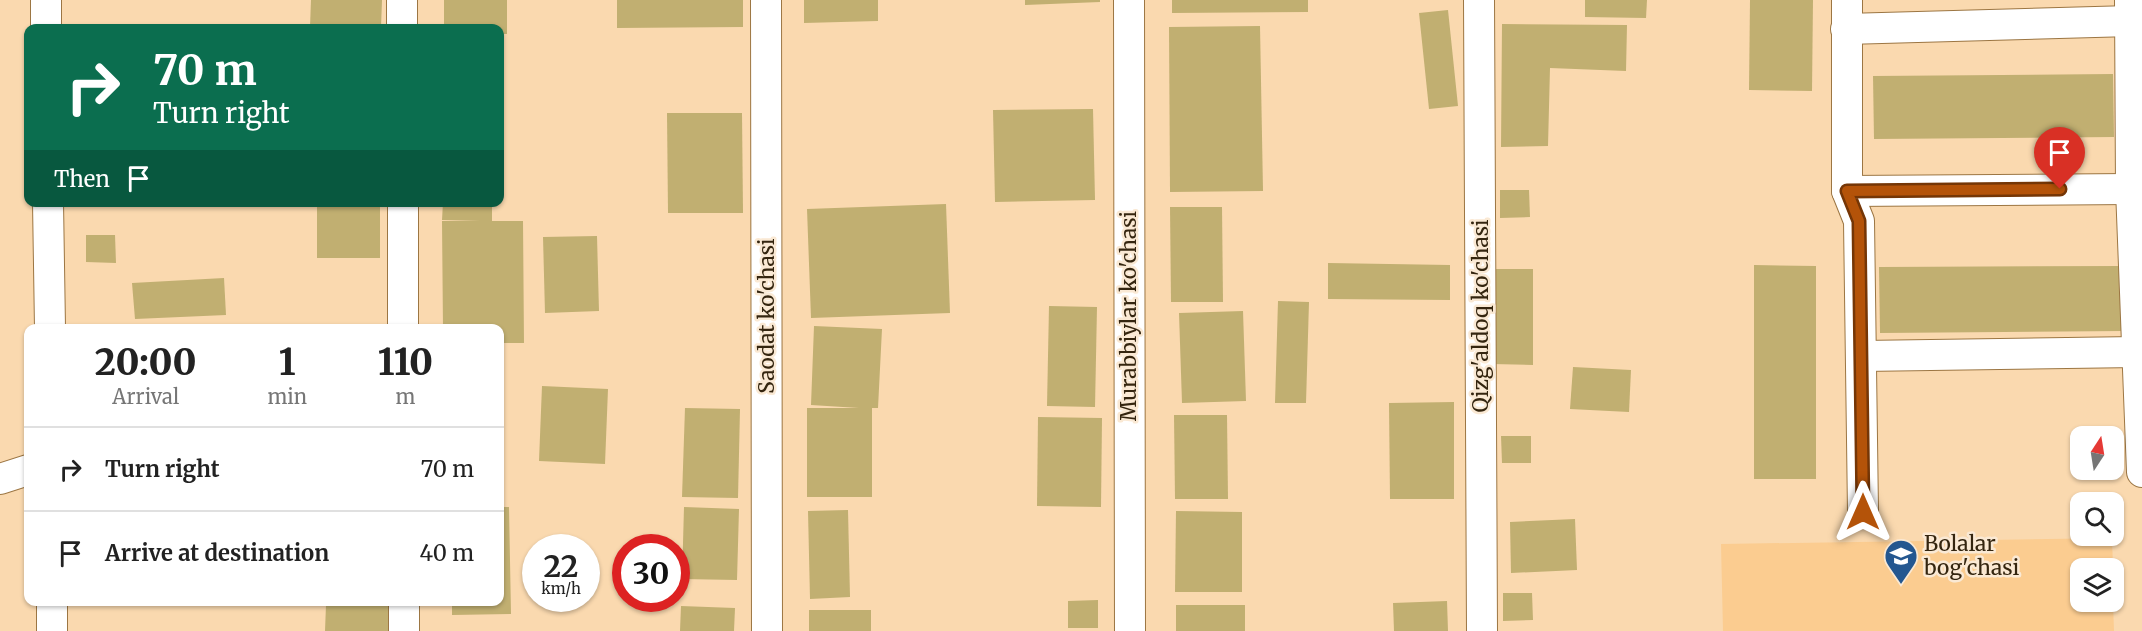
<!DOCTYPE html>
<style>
:root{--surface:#fff;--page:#f6f6f6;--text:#222;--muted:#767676;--line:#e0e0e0}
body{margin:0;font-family:Merriweather,serif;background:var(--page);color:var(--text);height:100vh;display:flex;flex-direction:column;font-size:22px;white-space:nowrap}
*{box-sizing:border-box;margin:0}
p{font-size:20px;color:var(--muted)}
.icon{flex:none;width:33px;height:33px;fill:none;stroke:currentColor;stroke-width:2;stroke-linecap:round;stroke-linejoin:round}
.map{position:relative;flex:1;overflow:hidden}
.sheet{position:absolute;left:24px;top:324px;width:480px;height:282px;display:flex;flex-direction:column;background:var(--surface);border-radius:12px;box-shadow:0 2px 4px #0004}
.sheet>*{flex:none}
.guide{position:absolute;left:24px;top:24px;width:480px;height:183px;border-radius:12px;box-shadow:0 2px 4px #0004;background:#0b6e4f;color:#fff;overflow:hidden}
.needle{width:39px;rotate:12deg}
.tools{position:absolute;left:2070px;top:426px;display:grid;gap:12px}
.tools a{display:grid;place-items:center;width:54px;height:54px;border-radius:12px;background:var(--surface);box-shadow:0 2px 4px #0004;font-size:30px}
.speed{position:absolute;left:522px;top:534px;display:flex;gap:12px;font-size:30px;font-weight:700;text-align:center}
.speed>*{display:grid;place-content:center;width:78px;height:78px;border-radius:50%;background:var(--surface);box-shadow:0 2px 4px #0004;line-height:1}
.speed small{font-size:15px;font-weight:400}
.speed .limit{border:9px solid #d22;background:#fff;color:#111}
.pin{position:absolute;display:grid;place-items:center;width:51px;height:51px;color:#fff;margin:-62px -26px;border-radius:50% 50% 50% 0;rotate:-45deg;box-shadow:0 0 6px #0007}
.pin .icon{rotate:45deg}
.me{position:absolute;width:66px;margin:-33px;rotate:0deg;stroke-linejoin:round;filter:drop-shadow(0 0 4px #0008)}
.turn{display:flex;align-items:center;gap:21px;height:126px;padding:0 30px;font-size:27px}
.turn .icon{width:78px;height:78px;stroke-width:2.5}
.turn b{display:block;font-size:42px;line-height:51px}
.then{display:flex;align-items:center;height:57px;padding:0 30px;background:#0003;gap:12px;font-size:22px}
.eta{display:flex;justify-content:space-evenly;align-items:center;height:102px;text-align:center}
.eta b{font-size:36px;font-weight:800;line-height:42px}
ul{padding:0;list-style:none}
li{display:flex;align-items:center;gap:18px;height:84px;padding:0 30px;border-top:2px solid var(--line)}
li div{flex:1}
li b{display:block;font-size:22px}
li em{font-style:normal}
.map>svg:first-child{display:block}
.built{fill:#fbcc90}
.building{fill:#c1af71}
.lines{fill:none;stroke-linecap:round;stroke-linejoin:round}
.street-casing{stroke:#9c7643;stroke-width:32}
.street{stroke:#fff;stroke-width:30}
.route-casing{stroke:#753606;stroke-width:15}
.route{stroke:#b45309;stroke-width:10}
.labels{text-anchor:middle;stroke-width:5;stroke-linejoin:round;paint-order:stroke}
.street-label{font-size:21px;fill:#34250f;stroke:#fae9d4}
.poi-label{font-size:21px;fill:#34250f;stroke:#fae9d4;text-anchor:start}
</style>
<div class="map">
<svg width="2142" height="631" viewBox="0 0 2142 631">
<rect width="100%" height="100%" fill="#fad9af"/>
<polygon class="built" points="2112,538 2113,568 2080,568 2080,602 2113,602 2114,631 1723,631 1721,544"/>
<g class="building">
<polygon points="311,0 382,0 381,28 310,27"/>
<polygon points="444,0 507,0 507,34 500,34 500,28 444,28"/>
<polygon points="617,0 743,0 743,27 617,28"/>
<polygon points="804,0 878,0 878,21 804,23"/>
<polygon points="1025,0 1100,0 1100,2 1025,5"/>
<polygon points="1172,0 1308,0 1308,12 1172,13"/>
<polygon points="1585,0 1647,0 1646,18 1585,17"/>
<polygon points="1750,0 1813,0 1812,91 1749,90"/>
<polygon points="1448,10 1458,106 1429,109 1419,13"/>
<polygon points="1502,24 1627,25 1626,71 1550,68 1548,146 1501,147"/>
<polygon points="1260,26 1263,191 1170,192 1169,27"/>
<polygon points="2113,74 2114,137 1874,139 1873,76"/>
<polygon points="1093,109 1095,200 995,202 993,110"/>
<polygon points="667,113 742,113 743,213 668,213"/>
<polygon points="1500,190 1529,190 1530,217 1500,218"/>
<rect x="317" y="202" width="63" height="56"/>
<polygon points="443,202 492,202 492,221 523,221 524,343 500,343 500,328 443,328 442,221 480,221 442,220"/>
<polygon points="946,204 950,313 811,318 807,209"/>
<polygon points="1170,207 1222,207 1223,302 1171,302"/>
<polygon points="86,235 115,235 116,263 86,262"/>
<polygon points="597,236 599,311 545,313 543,237"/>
<polygon points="1328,263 1450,265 1450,300 1328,299"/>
<polygon points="1754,265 1816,266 1816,479 1754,479"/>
<polygon points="2122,266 2123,331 1880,333 1879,267"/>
<polygon points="1493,269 1533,269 1533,365 1492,364"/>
<polygon points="224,278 226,315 135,319 132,283"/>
<polygon points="1278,301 1309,302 1306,403 1275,403"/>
<polygon points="1049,306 1097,307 1095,407 1047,406"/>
<polygon points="1243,311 1246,401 1182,403 1179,313"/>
<polygon points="814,326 882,329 878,408 872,408 872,497 807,497 807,408 859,408 811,405"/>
<polygon points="1573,367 1631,370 1629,412 1570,409"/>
<polygon points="542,386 608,389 605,464 539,461"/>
<polygon points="1454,402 1454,499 1390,499 1389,403"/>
<polygon points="685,408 740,409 738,498 682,497"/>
<polygon points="1174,415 1227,415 1228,499 1175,499"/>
<polygon points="1038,417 1102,418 1101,507 1037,506"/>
<polygon points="1501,436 1531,436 1531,463 1502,463"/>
<polygon points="500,507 509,507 511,614 452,615 452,602 500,602"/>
<polygon points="684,507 739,509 737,580 682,579"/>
<polygon points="848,510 850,597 810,599 808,511"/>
<polygon points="1176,511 1242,512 1242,592 1175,592"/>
<polygon points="1575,519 1577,570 1511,573 1510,522"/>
<polygon points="1503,593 1532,593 1533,620 1503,621"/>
<polygon points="1098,600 1098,628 1068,628 1068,601"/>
<polygon points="1447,601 1448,631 1394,631 1393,603"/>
<polygon points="252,602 385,602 385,606 389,606 388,631 325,631 326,605 252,605"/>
<rect x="1176" y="605" width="69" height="26"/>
<polygon points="681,606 735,608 734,631 680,631"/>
<rect x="809" y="610" width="62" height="21"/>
</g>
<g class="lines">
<defs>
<g id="street">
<polyline points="46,0 46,28"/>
<polyline points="402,0 402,28"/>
<polyline points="766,0 767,631"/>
<polyline points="1129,0 1130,631"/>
<polyline points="1479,0 1482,631"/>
<polyline points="1847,0 1847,191 1859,221 1863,512"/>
<polyline points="2130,0 2131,189 2142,472"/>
<polyline points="1846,29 2131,21"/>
<polyline points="1847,191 2131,189"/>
<polyline points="48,202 50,328"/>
<polyline points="403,202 403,328"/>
<polyline points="1862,356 2137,352"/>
<polyline points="0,479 28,470"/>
<polyline points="52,602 52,631"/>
<polyline points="404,602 404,631"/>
</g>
</defs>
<use href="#street" class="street-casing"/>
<use href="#street" class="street"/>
</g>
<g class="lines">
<defs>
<polyline id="route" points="1863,512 1859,221 1847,191 2060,189"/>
</defs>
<use href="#route" class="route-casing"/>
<use href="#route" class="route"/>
</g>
<defs>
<symbol id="school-pin" viewBox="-11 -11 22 30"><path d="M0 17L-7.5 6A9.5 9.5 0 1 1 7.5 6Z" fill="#245790" stroke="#fae9d4"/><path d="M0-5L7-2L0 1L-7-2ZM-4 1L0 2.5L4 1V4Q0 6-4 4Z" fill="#fff"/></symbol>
</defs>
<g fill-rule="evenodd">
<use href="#school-pin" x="1882" y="537" width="38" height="52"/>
</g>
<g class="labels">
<g class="street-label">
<text transform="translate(767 316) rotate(-90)" y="7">Saodat ko'chasi</text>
<text transform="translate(1129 316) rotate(-90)" y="7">Murabbiylar ko'chasi</text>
<text transform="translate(1481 316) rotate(-90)" y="7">Qizg'aldoq ko'chasi</text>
</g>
<g class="poi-label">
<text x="1924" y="551">Bolalar<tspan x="1924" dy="24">bog'chasi</tspan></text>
</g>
</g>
</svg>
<div class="tools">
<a><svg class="needle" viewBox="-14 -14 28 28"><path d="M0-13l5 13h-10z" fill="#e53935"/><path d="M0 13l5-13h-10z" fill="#767676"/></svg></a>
<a><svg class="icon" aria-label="search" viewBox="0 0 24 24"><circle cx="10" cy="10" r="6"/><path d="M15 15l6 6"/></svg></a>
<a><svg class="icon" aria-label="layers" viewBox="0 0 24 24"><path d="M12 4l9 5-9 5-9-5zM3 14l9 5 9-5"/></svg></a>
</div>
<div class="speed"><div>22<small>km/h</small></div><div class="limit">30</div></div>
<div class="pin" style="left:2060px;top:189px;background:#d93025"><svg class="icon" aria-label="arrive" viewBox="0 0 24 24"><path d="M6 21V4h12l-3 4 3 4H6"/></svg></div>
<svg class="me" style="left:1863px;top:512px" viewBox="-20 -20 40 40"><path d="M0-17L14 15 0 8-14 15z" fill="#b45309" stroke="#fff" stroke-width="4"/></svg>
<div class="guide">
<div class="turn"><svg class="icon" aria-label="right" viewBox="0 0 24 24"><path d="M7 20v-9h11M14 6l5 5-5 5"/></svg><div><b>70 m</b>Turn right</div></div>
<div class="then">Then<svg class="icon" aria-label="arrive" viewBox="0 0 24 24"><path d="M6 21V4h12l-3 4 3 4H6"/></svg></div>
</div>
<section class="sheet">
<div class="eta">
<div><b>20:00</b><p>Arrival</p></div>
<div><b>1</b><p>min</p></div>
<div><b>110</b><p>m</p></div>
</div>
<ul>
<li><svg class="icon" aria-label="right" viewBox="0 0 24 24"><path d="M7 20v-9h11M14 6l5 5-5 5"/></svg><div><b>Turn right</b></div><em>70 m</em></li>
<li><svg class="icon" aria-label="arrive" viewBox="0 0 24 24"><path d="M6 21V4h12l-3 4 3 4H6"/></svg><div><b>Arrive at destination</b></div><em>40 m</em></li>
</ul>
</section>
</div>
